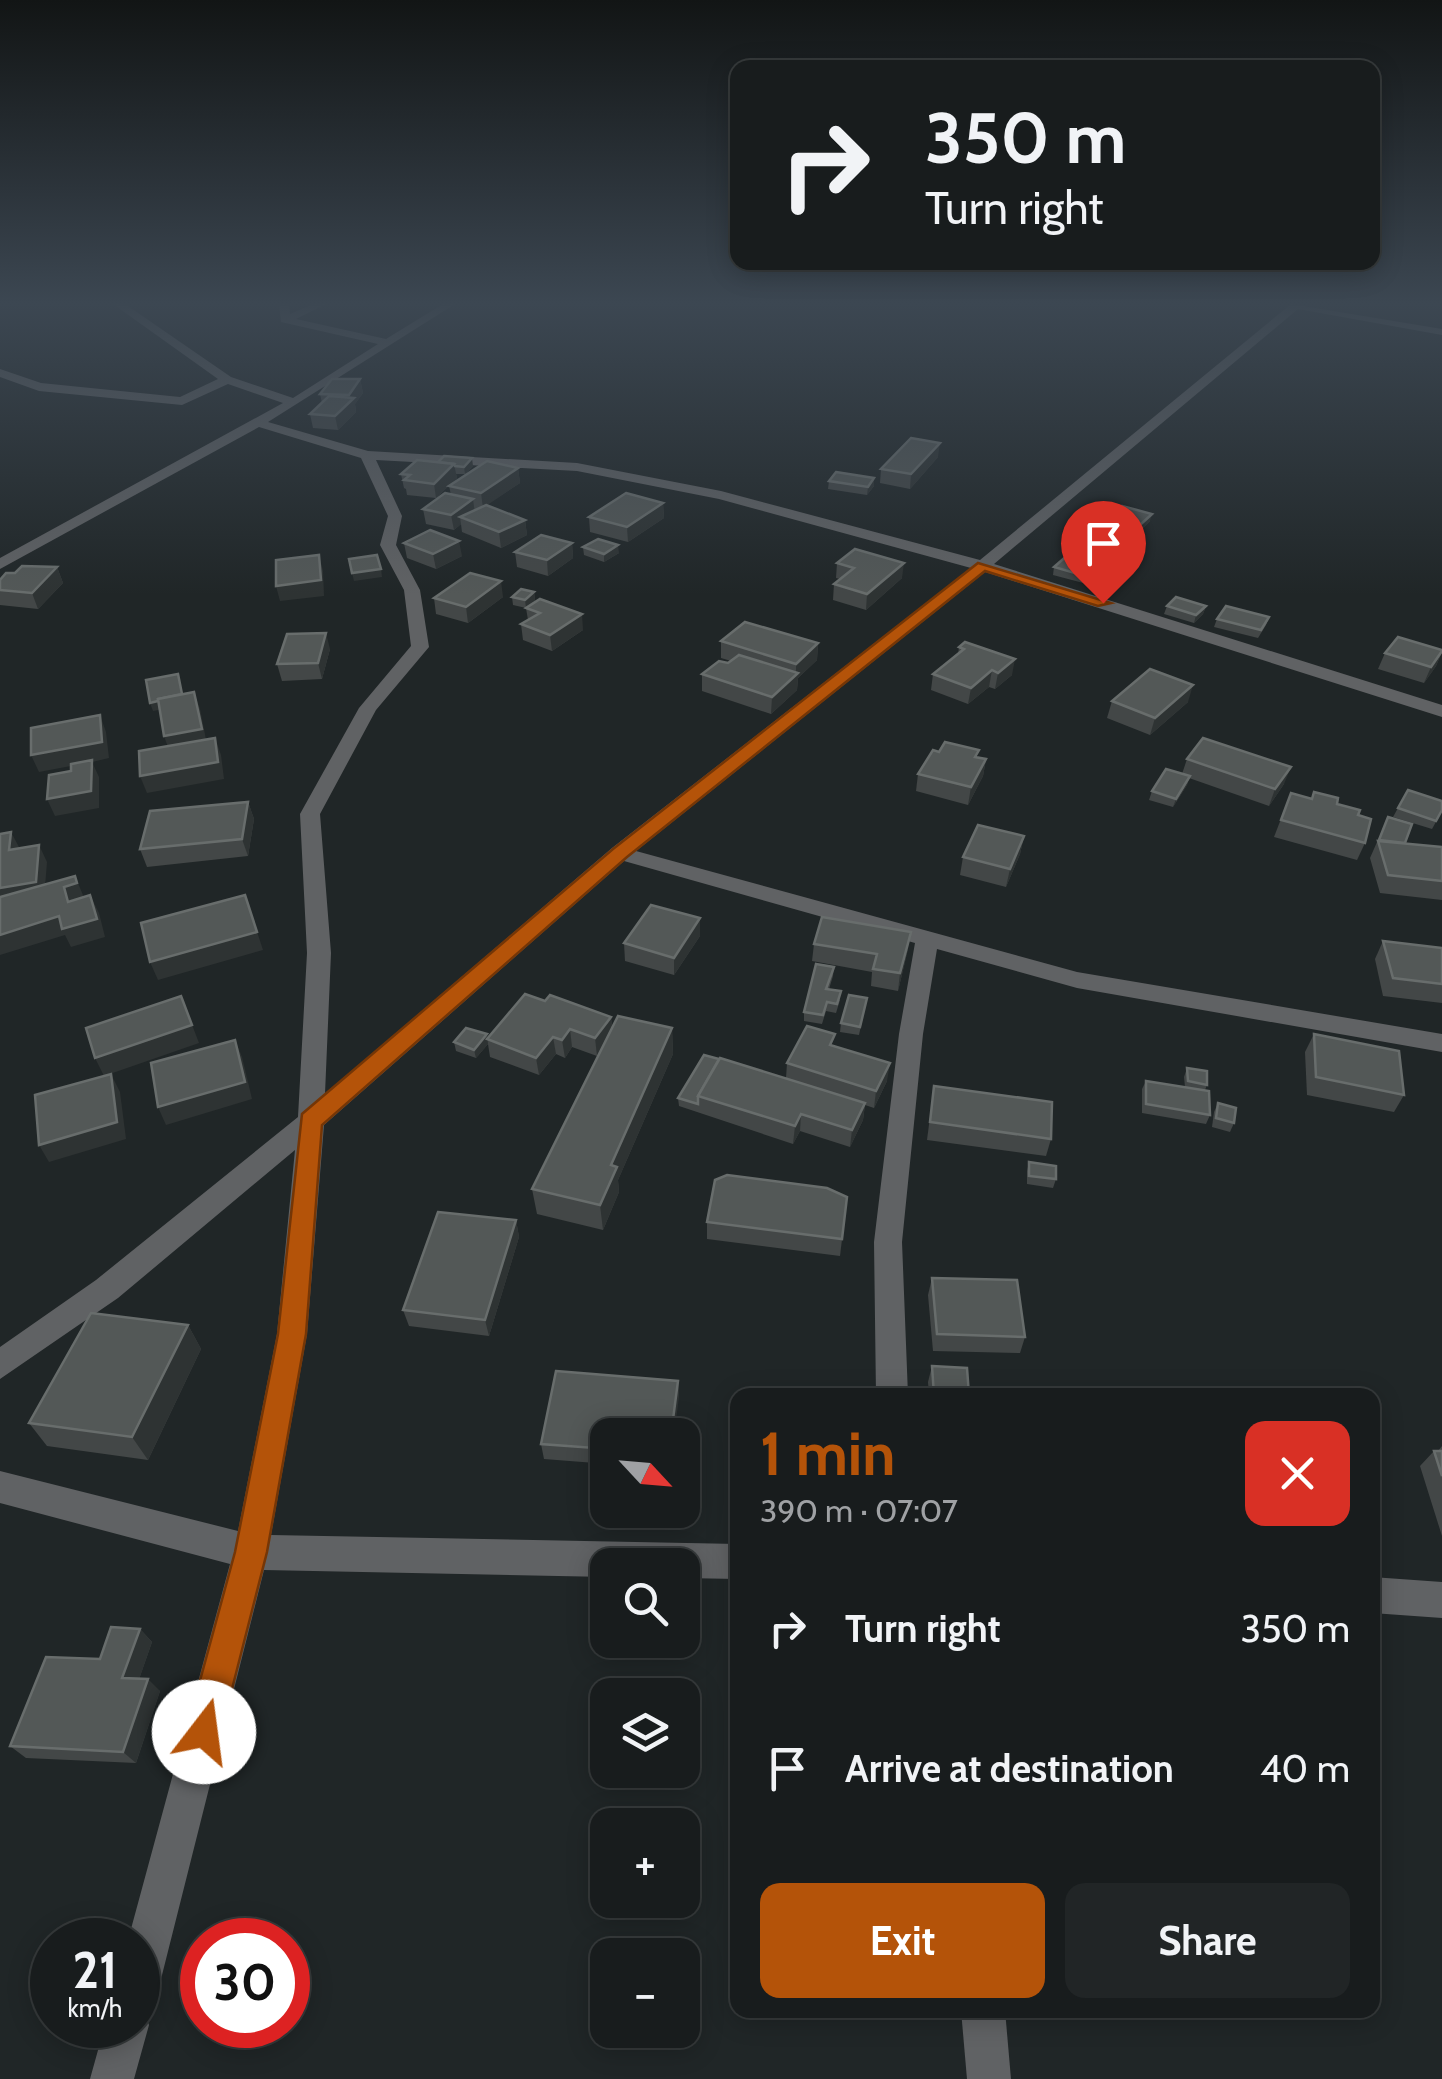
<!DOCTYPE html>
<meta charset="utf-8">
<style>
:root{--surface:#181c1d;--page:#212526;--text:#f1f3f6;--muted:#9fa1a4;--line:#363a3b;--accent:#b45309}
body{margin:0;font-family:Cabin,sans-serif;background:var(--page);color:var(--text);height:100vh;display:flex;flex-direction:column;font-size:38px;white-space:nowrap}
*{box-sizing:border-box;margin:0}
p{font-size:32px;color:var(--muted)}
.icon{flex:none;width:55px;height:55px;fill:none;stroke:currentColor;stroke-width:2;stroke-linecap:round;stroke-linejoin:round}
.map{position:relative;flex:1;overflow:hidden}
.drawer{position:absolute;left:730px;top:1388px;width:650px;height:630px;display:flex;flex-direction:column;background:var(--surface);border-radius:20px;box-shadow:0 5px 25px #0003,0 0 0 2px var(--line)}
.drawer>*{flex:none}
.guide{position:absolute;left:730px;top:60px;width:650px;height:210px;border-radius:20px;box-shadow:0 5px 25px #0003,0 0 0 2px var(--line);background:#181c1d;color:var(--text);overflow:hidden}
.needle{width:65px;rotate:116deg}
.buttons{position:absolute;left:590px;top:1418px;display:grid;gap:20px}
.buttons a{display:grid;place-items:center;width:110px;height:110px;border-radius:20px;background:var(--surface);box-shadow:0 5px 25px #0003,0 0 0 2px var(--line);font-size:50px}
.speed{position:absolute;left:30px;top:1918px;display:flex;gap:20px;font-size:50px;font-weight:700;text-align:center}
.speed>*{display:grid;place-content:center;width:130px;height:130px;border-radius:50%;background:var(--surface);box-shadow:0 5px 25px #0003,0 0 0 2px var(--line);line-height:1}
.speed small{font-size:25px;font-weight:400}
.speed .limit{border:15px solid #d22;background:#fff;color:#111}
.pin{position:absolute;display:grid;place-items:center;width:85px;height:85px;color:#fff;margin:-102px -42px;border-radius:50% 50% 50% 0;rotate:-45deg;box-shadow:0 0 10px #0007}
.pin .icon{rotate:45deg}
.me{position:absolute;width:110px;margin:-55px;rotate:15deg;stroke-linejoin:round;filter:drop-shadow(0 0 8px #0008)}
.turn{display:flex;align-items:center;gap:35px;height:210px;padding:0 30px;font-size:45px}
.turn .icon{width:130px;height:130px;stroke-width:2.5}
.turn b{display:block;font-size:70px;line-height:85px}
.round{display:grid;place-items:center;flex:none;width:105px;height:105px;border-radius:20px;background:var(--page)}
.head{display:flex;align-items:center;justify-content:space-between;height:170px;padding:0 30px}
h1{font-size:60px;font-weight:800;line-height:75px;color:var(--accent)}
.action{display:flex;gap:20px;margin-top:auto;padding:20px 30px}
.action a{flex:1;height:115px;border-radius:20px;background:var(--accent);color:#fff;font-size:40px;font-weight:800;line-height:115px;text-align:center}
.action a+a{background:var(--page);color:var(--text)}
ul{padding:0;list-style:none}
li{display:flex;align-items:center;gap:30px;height:140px;padding:0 30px}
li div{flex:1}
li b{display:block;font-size:38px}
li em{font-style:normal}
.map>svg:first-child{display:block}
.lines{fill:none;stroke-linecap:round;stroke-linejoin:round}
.minor{fill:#606264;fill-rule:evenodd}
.wall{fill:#434747}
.shaded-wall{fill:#2e3333}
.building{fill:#535857;stroke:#686d6c;stroke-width:2.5}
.route{fill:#b45309;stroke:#753606;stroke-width:2.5}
</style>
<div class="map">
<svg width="1442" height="2079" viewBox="0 0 1442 2079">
<rect width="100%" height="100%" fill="#202627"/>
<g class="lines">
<g class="minor">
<path d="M113,304H125L231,377L293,398L378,344L281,322L279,304H289L290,314L313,304H326L296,319L386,339L443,304H455L268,422L368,451L577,463L721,491L980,560L1291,304L1442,329V335L1298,309L994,564L1442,705V717L985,572L636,851L1077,972L1442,1034V1052L1077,988L937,949L923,1034L902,1242L908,1395H876L874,1242L899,1034L915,943L624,861L324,1125L307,1334L271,1535L738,1544V1579L682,1578V1565H608V1577L264,1570L160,1983L153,1998L138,2005V1940H128L230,1564L0,1503V1471L238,1531L277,1334L295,1150L118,1298L0,1379V1347L96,1280L298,1117L307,953L300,814L359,708L411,646L404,590L380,545L388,516L361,458L259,427L0,569V558L283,403L228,384L182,405L39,391L0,377V369L41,383L180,397L218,379ZM376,460L577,471L719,499L971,568L612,848L325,1094L331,953L320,814L376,710L429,647L420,590L396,545L402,516Z"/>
<polygon points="1372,1577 1442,1582 1442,1618 1372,1613"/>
<polygon points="138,2007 143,2009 149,2025 134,2079 90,2079 105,2025 138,2025"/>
<polygon points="961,2010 1005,2010 1011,2079 967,2079"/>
</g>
</g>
<g class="wall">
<polygon points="360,379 363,393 355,404 356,412 338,430 313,428 310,414 322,403 320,394"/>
<polygon points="938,457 910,489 880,483 881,469"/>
<polygon points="417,460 473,466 465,474 456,474 457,478 436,498 407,495 406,489 404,488 401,474"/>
<polygon points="518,468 520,483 486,505 525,520 527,535 501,548 462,532 461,524 454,530 426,524 423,509 451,495 449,486"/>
<polygon points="829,481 874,486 867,495 828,489"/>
<polygon points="663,503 664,518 628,542 590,532 589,517"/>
<polygon points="1111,516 1150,521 1139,532 1109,524"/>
<polygon points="404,543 462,556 436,569 407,558"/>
<polygon points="572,543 573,558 548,576 517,567 515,552"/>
<polygon points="583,547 619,553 604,562 584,555"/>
<polygon points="837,563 902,578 866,610 833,600 834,584 840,579 836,578"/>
<polygon points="57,567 63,583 38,609 0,605 0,580 15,573"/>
<polygon points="1054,567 1101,571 1087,584 1053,575"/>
<polygon points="534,592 535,600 526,608 513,605 512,597"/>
<polygon points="503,597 468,623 436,614 434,598"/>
<polygon points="1167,606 1206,606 1203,614 1194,623 1164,614"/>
<polygon points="526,608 583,630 552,651 523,640 521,624 528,620"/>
<polygon points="1269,617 1266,625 1258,638 1214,627 1217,619"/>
<polygon points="721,641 818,643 817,660 798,678 797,690 771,714 702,691 702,674 731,661 721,658"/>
<polygon points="965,642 1012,675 995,689 989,687 968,704 931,690 933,674 958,654 959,647"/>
<polygon points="330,649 322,679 282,681 277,664"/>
<polygon points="1442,652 1436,666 1424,683 1378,669 1385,653"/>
<polygon points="1112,701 1188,702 1150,735 1107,718"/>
<polygon points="978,757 986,759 983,776 968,805 916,791 918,774"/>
<polygon points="1187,759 1284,784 1269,806 1189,778 1187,785 1173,807 1149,800 1152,791 1182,774"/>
<polygon points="1291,793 1337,804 1358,815 1365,843 1357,860 1274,837"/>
<polygon points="248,802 254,819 248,856 147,867 140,849"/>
<polygon points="1398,808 1442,811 1432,829 1393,817"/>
<polygon points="1388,817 1405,843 1442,847 1442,900 1380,893 1370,858"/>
<polygon points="1024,836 1020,854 1006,887 960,875 963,857"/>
<polygon points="700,936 674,975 625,961 624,943"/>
<polygon points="1383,941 1442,948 1442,1003 1383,996 1375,959"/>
<polygon points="814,944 908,949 898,991 871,986 872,972 812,961"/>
<polygon points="834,967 833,976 829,989 840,1000 836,1013 826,1011 822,1024 804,1021 804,1012"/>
<polygon points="867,998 859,1035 840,1032 841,1023"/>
<polygon points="545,1001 611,1017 612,1028 672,1028 673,1054 618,1180 619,1192 603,1230 537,1214 532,1189 600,1051 597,1056 572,1047 565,1058 556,1054 539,1075 490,1057 488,1044 476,1058 456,1051 454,1042 488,1038"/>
<polygon points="1314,1034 1404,1095 1394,1112 1307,1095 1305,1052"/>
<polygon points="834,1046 887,1081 874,1108 865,1105 863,1120 850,1147 800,1131 793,1144 679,1106 678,1098 786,1078 787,1063"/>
<polygon points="1187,1068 1207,1085 1205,1090 1210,1115 1206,1124 1142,1113 1142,1089 1146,1081 1185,1087 1184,1077"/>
<polygon points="934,1086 1051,1139 1046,1156 927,1140"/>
<polygon points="1218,1103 1234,1123 1230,1132 1212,1127 1214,1112"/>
<polygon points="1029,1162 1056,1179 1053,1188 1027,1184 1027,1171"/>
<polygon points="847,1197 840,1256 707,1239 707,1222"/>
<polygon points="516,1220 519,1237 489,1336 409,1326 403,1310"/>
<polygon points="932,1278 1025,1337 1020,1353 933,1351 928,1295"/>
<polygon points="188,1325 201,1349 148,1460 47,1446 29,1423"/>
<polygon points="932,1366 969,1395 929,1395 928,1382"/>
<polygon points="678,1381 679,1397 608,1435 608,1464 544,1459 541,1444"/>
<polygon points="1442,1446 1442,1536 1420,1466 1434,1451 1438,1451"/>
<polygon points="140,1629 152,1642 139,1679 160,1691 136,1763 26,1758 10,1746 100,1659"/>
</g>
<g class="shaded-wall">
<polygon points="360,379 363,393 355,404 356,412 338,430 335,416 350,401 349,395"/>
<polygon points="940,443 938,457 910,489 911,474"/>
<polygon points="472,458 473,466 465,474 464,467"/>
<polygon points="454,464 457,478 436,498 434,484"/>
<polygon points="518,468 520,483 483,508 481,493"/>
<polygon points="874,478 874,486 867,495 868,487"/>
<polygon points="473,499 475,514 460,517 461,524 454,530 451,515"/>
<polygon points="663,503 664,518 628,542 627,527"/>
<polygon points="1152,514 1150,521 1139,532 1141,524"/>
<polygon points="525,520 527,535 501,548 499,532"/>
<polygon points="459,541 462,556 436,569 433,554"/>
<polygon points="572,543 573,558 548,576 547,560"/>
<polygon points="618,545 619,553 604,562 604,554"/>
<polygon points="319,555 323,571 324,596 280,601 276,586"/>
<polygon points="904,563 902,578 866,610 867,594"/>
<polygon points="1103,563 1101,571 1087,584 1089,577"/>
<polygon points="57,567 63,583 38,609 32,593"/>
<polygon points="381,569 382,577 354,581 352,573"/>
<polygon points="501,581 503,597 468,623 466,607"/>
<polygon points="534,592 535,600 526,608 525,600"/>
<polygon points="1206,606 1203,614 1194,623 1196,615"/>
<polygon points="582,614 583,630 552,651 550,635"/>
<polygon points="326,633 330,649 322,679 318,663"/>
<polygon points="818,643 817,660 798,678 797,690 771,714 772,697 796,676 796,664"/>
<polygon points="1442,651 1436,666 1424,683 1431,667"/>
<polygon points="1015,659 1012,675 995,689 998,673"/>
<polygon points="992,670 989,687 968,704 971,688"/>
<polygon points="178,674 185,705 153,711 150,703"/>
<polygon points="1193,685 1188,702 1150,735 1155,718"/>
<polygon points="194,692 200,709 207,745 170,753 164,736"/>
<polygon points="100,715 106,732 109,758 92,762 99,777 99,808 55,816 47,799 92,762 39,772 31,755"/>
<polygon points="215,738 221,755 224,779 147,793 140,776"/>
<polygon points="986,759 983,776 968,805 971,787"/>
<polygon points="1291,767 1284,784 1269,806 1275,789"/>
<polygon points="1190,776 1187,785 1173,807 1176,799"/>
<polygon points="248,802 254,819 248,856 242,839"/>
<polygon points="11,832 20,849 9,850"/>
<polygon points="1024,836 1020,854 1006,887 1010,869"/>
<polygon points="39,845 47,862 44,899 0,908 0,888"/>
<polygon points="75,876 85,900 68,902 64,887"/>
<polygon points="90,895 99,913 105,937 71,947 65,935 0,955 0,935"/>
<polygon points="245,895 263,950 158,980 150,962"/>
<polygon points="700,918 700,936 674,975 674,958"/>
<polygon points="911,932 908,949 898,991 900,973"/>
<polygon points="181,996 199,1043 104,1076 95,1058"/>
<polygon points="611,1017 613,1035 597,1056 595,1038"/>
<polygon points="672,1028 673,1054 618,1180 619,1192 603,1230 600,1205 611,1165"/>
<polygon points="570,1029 572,1047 565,1058 562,1040"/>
<polygon points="487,1034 488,1044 476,1058 474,1050"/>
<polygon points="553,1037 556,1054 539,1075 536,1058"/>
<polygon points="235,1040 242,1057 252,1099 166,1125 158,1107"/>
<polygon points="890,1063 887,1081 874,1108 876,1091"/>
<polygon points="111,1074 120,1092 126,1139 49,1162 39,1145"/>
<polygon points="865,1103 863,1120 850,1147 852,1130"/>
<polygon points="801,1114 800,1131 793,1144 795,1126"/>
<polygon points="516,1220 519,1237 489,1336 485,1320"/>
<polygon points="188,1325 201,1349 148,1460 132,1437"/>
<polygon points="678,1381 679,1397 674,1435 671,1435"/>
<polygon points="140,1629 152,1642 135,1691 122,1678"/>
<polygon points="148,1679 160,1691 136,1763 123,1752"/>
</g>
<g class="building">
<polygon points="332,379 360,379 349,395 320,394"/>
<polygon points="329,396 354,398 335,416 310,414"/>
<polygon points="911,438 940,443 911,474 881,469"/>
<polygon points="444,456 472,458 464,467 455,466 454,464 438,462"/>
<polygon points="417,460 454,464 434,484 404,480 410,475 401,474"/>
<polygon points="487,461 518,468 481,493 449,486"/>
<polygon points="836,472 874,478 868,487 829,481"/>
<polygon points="445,493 473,499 451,515 423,509"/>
<polygon points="626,493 663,503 627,527 589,517"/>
<polygon points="486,505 525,520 499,532 460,517"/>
<polygon points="1122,506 1152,514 1141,524 1111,516"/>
<polygon points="430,530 459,541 433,554 404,543"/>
<polygon points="541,535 572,543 547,560 515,552"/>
<polygon points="598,539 618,545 604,554 583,547"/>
<polygon points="855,549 904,563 867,594 834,584 854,568 837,563"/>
<polygon points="1069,554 1103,563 1089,577 1054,567"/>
<polygon points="319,555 321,580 276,586 276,560"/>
<polygon points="377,555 381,569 352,573 349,559"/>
<polygon points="22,566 57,567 32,593 0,590 0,580 6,573 15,573"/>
<polygon points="470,573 501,581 466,607 434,598"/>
<polygon points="521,589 534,592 525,600 512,597"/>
<polygon points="1176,597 1206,606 1196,615 1167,606"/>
<polygon points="540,599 582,614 550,635 521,624 540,613 526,608"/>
<polygon points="1226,606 1269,617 1261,630 1217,619"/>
<polygon points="745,622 818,643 796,664 721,641"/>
<polygon points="326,633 318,663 277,664 287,634"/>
<polygon points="1398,637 1442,650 1442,651 1431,667 1385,653"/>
<polygon points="965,642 1015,659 998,673 992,670 971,688 933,674 964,649 959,647"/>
<polygon points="739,655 798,673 772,697 702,674 719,661 728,663"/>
<polygon points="1150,669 1193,685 1155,718 1112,701"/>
<polygon points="178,674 182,694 158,699 158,701 150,703 146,680"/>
<polygon points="194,692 202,729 164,736 158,699"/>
<polygon points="100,715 102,742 31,755 31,728"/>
<polygon points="215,738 218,762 140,776 139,751"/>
<polygon points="1203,738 1291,767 1275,789 1187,759"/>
<polygon points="945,742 979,750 975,757 986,759 971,787 918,774 933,750 939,752"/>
<polygon points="92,760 91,791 47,799 49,775 71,771 71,764"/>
<polygon points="1166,769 1190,776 1176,799 1152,791"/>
<polygon points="1408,790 1442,801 1442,810 1436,821 1398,808"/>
<polygon points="1314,792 1338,798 1337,804 1360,810 1358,815 1371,819 1365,843 1281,820 1291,793 1312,799"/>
<polygon points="248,802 242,839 140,849 150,811"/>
<polygon points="1388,817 1412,824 1405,843 1379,840"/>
<polygon points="978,825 1024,836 1010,869 963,857"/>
<polygon points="11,832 9,850 39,845 36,882 0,888 0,834"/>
<polygon points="1378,841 1442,847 1442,881 1388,875"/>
<polygon points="75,876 77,883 64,887 68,902 90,895 97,919 62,929 59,916 0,935 0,897"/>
<polygon points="245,895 257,932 150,962 141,923"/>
<polygon points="651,905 700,918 674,958 624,943"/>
<polygon points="822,917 911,932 900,973 873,969 877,954 814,944"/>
<polygon points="1383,941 1442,948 1442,984 1393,978"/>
<polygon points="816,964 834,967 826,989 841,991 837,1004 827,1002 823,1015 804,1012"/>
<polygon points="525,994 545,1001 550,995 611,1017 595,1038 570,1029 562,1040 553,1037 536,1058 487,1039"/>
<polygon points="849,995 867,998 860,1027 841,1023"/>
<polygon points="181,996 192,1025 95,1058 86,1028"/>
<polygon points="618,1016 672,1028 611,1165 617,1167 600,1205 532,1189"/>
<polygon points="807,1026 835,1034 830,1045 890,1063 876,1091 787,1063"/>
<polygon points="466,1028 487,1034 474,1050 454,1042"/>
<polygon points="1314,1034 1399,1051 1404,1095 1316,1077"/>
<polygon points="235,1040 245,1082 158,1107 151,1063"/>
<polygon points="704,1055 719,1059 698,1096 698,1104 678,1098"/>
<polygon points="720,1058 865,1103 852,1130 801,1114 795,1126 698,1096"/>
<polygon points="1187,1068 1207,1071 1207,1085 1188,1081"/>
<polygon points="111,1074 117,1122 39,1145 35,1095"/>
<polygon points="1146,1081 1209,1091 1210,1115 1146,1104"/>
<polygon points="934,1086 1052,1102 1051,1139 930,1122"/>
<polygon points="1218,1103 1236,1108 1234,1123 1216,1118"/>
<polygon points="1029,1162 1056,1166 1056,1179 1029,1176"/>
<polygon points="727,1175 827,1188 847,1197 842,1239 707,1222 715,1180"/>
<polygon points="438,1212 516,1220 485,1320 403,1310"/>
<polygon points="932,1278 1017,1280 1025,1337 937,1334"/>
<polygon points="91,1313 188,1325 132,1437 29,1423"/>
<polygon points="932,1366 967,1368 969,1395 934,1395"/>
<polygon points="556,1371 678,1381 671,1435 608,1435 608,1449 541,1444"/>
<polygon points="1434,1451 1442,1451 1442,1476"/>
<polygon points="111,1627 140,1629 122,1678 148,1679 123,1752 10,1746 46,1657 100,1659"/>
</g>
<linearGradient id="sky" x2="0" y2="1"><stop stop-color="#121515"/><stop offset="0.51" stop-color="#3c4752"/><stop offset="1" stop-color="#3c4752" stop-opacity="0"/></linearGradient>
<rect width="1442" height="595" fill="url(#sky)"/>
<polygon class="route" points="978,563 1111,603 1098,606 985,571 627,857 322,1125 306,1334 267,1552 221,1732 216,1744 204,1749 191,1744 186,1732 235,1552 278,1334 302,1114 613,849"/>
</svg>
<div class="buttons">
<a><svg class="needle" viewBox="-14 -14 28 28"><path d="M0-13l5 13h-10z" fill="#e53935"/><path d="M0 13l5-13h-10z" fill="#9fa1a4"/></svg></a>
<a><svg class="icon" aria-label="search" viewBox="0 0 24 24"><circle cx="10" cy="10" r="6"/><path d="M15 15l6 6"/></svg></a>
<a><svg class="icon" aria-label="layers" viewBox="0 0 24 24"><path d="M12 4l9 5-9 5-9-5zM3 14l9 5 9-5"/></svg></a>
<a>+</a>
<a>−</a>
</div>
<div class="speed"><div>21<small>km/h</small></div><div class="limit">30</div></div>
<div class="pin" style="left:1103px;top:603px;background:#d93025"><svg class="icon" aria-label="arrive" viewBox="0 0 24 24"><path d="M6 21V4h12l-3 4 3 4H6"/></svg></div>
<svg class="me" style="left:204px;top:1732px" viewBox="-20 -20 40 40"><circle r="19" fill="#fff"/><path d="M0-13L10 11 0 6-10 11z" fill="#b45309"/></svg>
<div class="guide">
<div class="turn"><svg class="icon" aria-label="right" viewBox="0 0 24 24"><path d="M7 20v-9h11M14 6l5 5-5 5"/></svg><div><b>350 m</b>Turn right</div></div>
</div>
<section class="drawer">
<div class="head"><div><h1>1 min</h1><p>390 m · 07:07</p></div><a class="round" style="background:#d93025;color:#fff"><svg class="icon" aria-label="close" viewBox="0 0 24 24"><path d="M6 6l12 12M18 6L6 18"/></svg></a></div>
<ul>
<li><svg class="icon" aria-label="right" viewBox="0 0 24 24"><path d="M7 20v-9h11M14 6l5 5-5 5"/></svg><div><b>Turn right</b></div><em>350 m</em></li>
<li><svg class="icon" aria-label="arrive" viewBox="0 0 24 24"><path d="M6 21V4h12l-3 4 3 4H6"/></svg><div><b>Arrive at destination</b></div><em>40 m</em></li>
</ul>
<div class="action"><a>Exit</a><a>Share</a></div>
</section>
</div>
